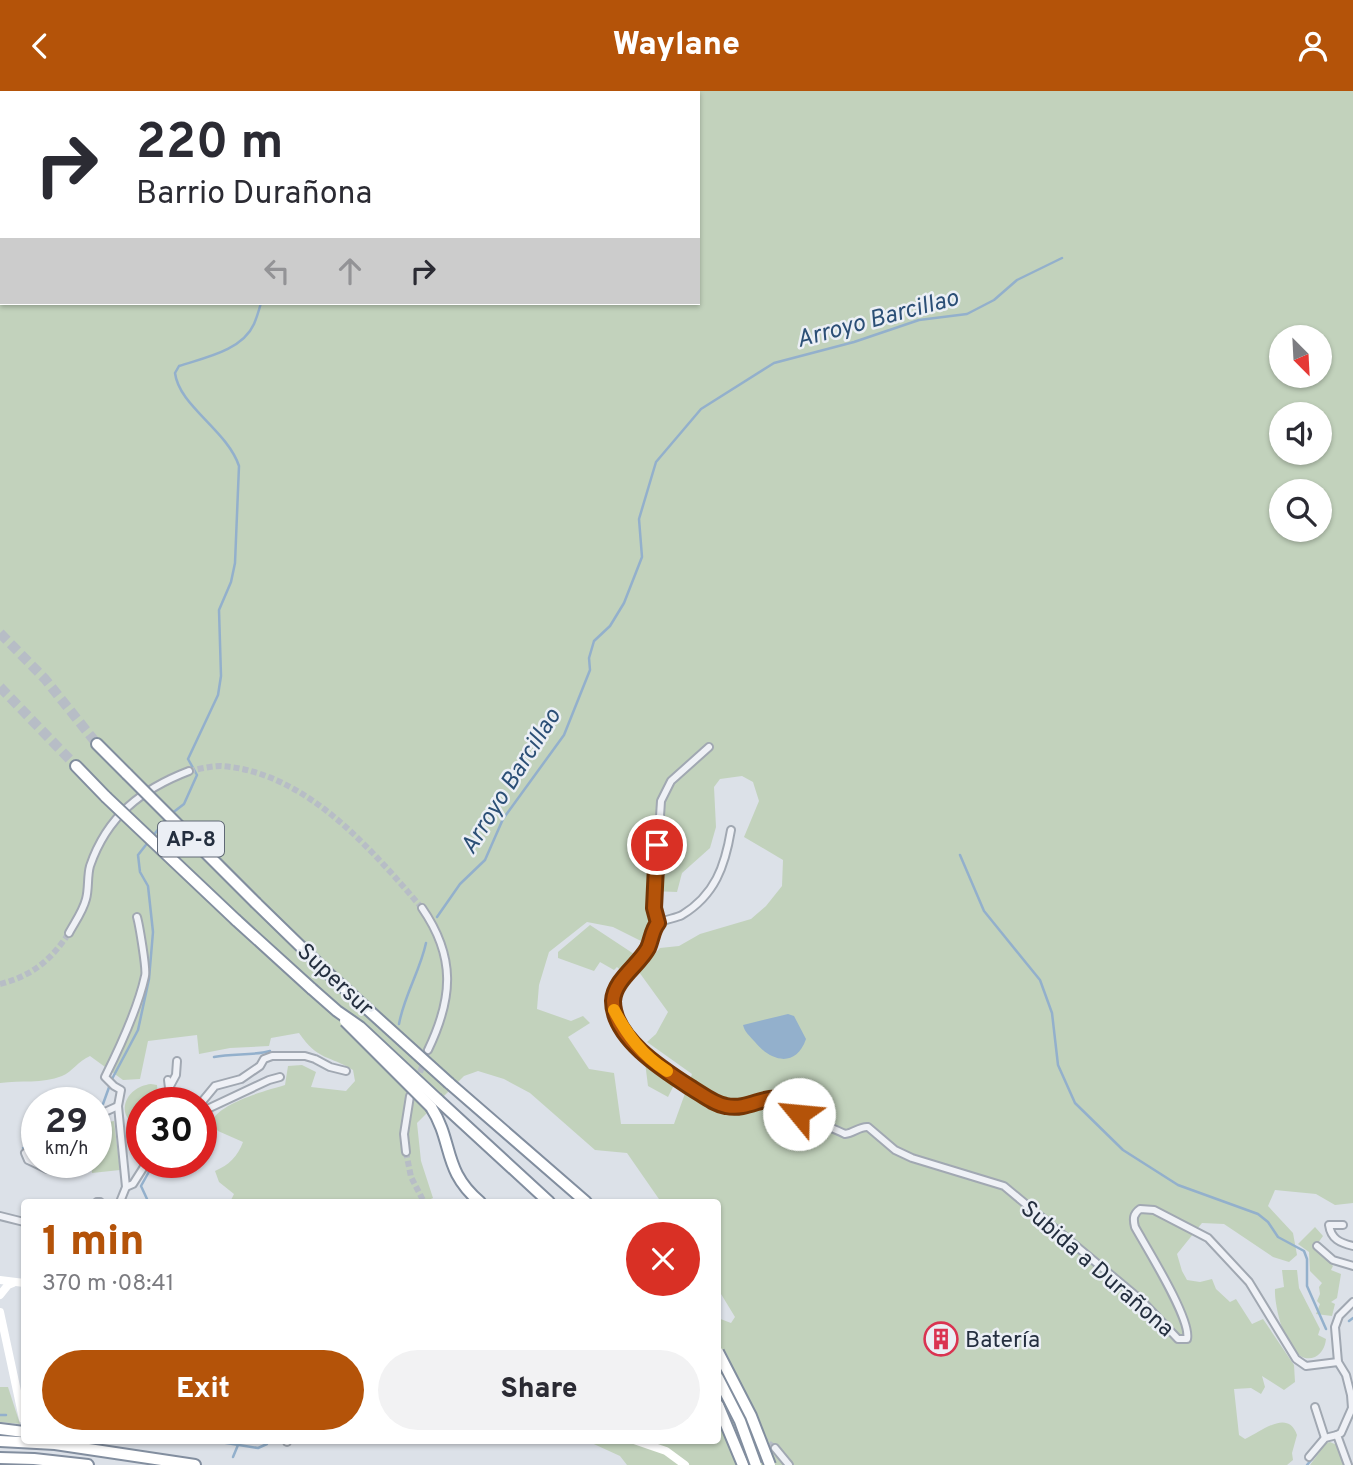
<!DOCTYPE html>
<meta charset="utf-8">
<style>
:root{--surface:#fff;--page:#f2f2f3;--text:#2b2b33;--muted:#7c7c81;--accent:#b45309}
body{margin:0;font-family:Overpass,sans-serif;background:var(--page);color:var(--text);height:100vh;display:flex;flex-direction:column;font-size:26px;white-space:nowrap}
*{box-sizing:border-box;margin:0}
p{font-size:23px;color:var(--muted)}
.icon{flex:none;width:38px;height:38px;fill:none;stroke:currentColor;stroke-width:2;stroke-linecap:round;stroke-linejoin:round}
.map{position:relative;flex:1;overflow:hidden}
.drawer{position:absolute;left:21px;top:1108px;width:700px;height:245px;display:flex;flex-direction:column;background:var(--surface);border-radius:7px;box-shadow:0 2px 5px #0004}
.drawer>*{flex:none}
.banner{position:absolute;left:0px;top:0px;width:700px;height:214px;box-shadow:0 2px 5px #0004;background:#fff;color:var(--text);overflow:hidden}
.needle{width:46px;rotate:156deg}
.tools{position:absolute;left:1269px;top:234px;display:grid;gap:14px}
.tools a{display:grid;place-items:center;width:63px;height:63px;border-radius:50%;background:var(--surface);box-shadow:0 2px 5px #0004;font-size:35px}
.speed{position:absolute;left:21px;top:996px;display:flex;gap:14px;font-size:35px;font-weight:700;text-align:center}
.speed>*{display:grid;place-content:center;width:91px;height:91px;border-radius:50%;background:var(--surface);box-shadow:0 2px 5px #0004;line-height:1}
.speed small{font-size:18px;font-weight:400}
.speed .limit{border:10px solid #d22;background:#fff;color:#111}
.pin{position:absolute;display:grid;place-items:center;width:60px;height:60px;color:#fff;margin:-30px;border:4px solid #fff;border-radius:50%;box-shadow:0 2px 7px #0007}
.me{position:absolute;width:77px;margin:-38px;rotate:298deg;stroke-linejoin:round;filter:drop-shadow(0 0 5px #0008)}
.turn{display:flex;align-items:center;gap:24px;height:147px;padding:0 21px;font-size:32px}
.turn .icon{width:91px;height:91px;stroke-width:2.5}
.turn b{display:block;font-size:49px;line-height:60px}
.lanes{display:flex;align-items:center;height:66px;padding:0 21px;background:#0003;justify-content:center;gap:35px;direction:ltr}
.lanes .off{opacity:.35}
.round{display:grid;place-items:center;flex:none;width:74px;height:74px;border-radius:37px;background:var(--page)}
.summary{display:flex;align-items:center;justify-content:space-between;height:119px;padding:0 21px}
h1{font-size:42px;font-weight:800;line-height:52px;color:var(--accent)}
.primary-button{display:flex;gap:14px;margin-top:auto;padding:14px 21px}
.primary-button a{flex:1;height:80px;border-radius:42px;background:var(--accent);color:#fff;font-size:28px;font-weight:800;line-height:80px;text-align:center}
.primary-button a+a{background:var(--page);color:var(--text)}
header{display:flex;justify-content:space-between;align-items:center;height:91px;padding:0 21px;background:var(--accent);color:#fff;font-size:32px;font-weight:800}
.map>svg:first-child{display:block}
.green{fill:#c2d2bc;fill-rule:evenodd}
.water{fill:#93b0cc}
.lines{fill:none;stroke-linecap:round;stroke-linejoin:round}
.stream{stroke:#93b0cc;stroke-width:2.5}
.street-tunnel{stroke:#b7bdc6;stroke-width:6;stroke-dasharray:6 3;stroke-linecap:butt}
.highway-tunnel{stroke:#b7bdc6;stroke-width:10;stroke-dasharray:10 5;stroke-linecap:butt}
.street-casing{stroke:#a1a8b2;stroke-width:10}
.highway-casing{stroke:#828e9f;stroke-width:14}
.street{stroke:#eff1f6;stroke-width:6}
.secondary{stroke:#fff;stroke-width:8}
.highway{stroke:#fff;stroke-width:10}
.highway-bridge-casing{stroke:#828e9f;stroke-width:14;stroke-linecap:butt}
.highway-bridge{stroke:#fff;stroke-width:10}
.route-casing{stroke:#753606;stroke-width:18}
.route{stroke:#b45309;stroke-width:12}
.slow{stroke:#f59e0b;stroke-width:12}
.labels{text-anchor:middle;stroke-width:5;stroke-linejoin:round;paint-order:stroke}
.shield{fill:#ebeff5;stroke:#606976;stroke-width:2}
.shield-label{font-size:21px;font-weight:bold;fill:#242f3f}
.street-label{font-size:23px;fill:#242f3f;stroke:#ebeff5}
.poi-label{font-size:23px;fill:#242f3f;stroke:#ebeff5;text-anchor:start}
.water-label{font-size:24px;font-style:italic;fill:#2b4f76;stroke:#ebeff5}
</style>
<header><svg class="icon" aria-label="back" viewBox="0 0 24 24"><path d="M15 5l-7 7 7 7"/></svg>Waylane<svg class="icon" aria-label="person" viewBox="0 0 24 24"><circle cx="12" cy="8" r="4"/><path d="M4 21q1-7 8-7t8 7"/></svg></header>
<div class="map">
<svg width="1353" height="1374" viewBox="0 0 1353 1374">
<rect width="100%" height="100%" fill="#dce1e8"/>
<g class="green">
<path d="M0,0H1353V1112L1335,1114L1316,1103L1275,1099L1268,1115L1293,1142L1297,1164L1289,1171L1273,1166L1224,1133L1202,1132L1177,1163L1182,1180L1187,1189L1200,1191L1212,1188L1216,1198L1230,1211L1236,1208L1252,1233L1263,1228L1294,1274L1295,1291L1284,1299L1262,1285L1265,1296L1261,1303L1251,1297L1234,1298L1239,1344L1245,1348C1261,1341 1288,1317 1297,1344L1292,1362L1293,1369L1287,1374H627L620,1365L585,1349H718V1227L731,1232L735,1226L718,1198V1111H661L627,1062L595,1059L530,1002L504,988L478,980L464,985L417,1032L421,1070L433,1107L424,1111H230L234,1103L219,1091L215,1080C229,1074 238,1065 243,1051L218,1040L211,1032C218,1012 265,1000 285,994L288,975L302,974L316,981L311,996L346,1000L355,990L353,979C329,964 318,970 299,942L271,947L269,955L230,957L199,963L197,944L148,950L140,988L123,989L90,965C78,970 72,981 62,985C42,993 21,989 0,992ZM2,2H698V212H2ZM1281,247H1320V285H1281ZM1281,324H1320V362H1281ZM1281,401H1320V439H1281ZM742,685L753,691L759,710L744,746L783,769L782,795L766,815L751,828L700,843L679,855L660,857L639,881L668,921L656,943L647,951L692,983L674,1033H621L614,982L589,978L568,946L590,932L583,925L571,930L537,918L539,894L549,861L587,831L613,836L643,851L653,831L649,817L651,800L677,801L682,782L710,757L716,736L714,696L720,688Z"/>
<polygon points="590,834 637,865 625,883 617,876 614,879 600,871 594,880 558,867 558,861"/>
<polygon points="645,971 676,990 668,1006 648,995"/>
<path d="M151,993L157,994L158,1003L155,1011L142,1012V1037C113,1027 124,996 151,993Z"/>
<polygon points="114,1030 120,1079 92,1082 91,1071 96,1071 96,1033"/>
<polygon points="1315,1136 1323,1145 1315,1156 1333,1175 1331,1179 1341,1183 1337,1207 1331,1211 1335,1213 1332,1225 1316,1223 1320,1213 1317,1210 1320,1203 1319,1196 1322,1192 1310,1180 1309,1161 1298,1153"/>
<path d="M1282,1179H1297L1299,1197L1320,1238L1318,1244L1326,1248C1325,1256 1322,1262 1315,1266C1288,1277 1274,1216 1275,1198L1284,1196Z"/>
<polygon points="0,1296 8,1296 20,1333 0,1331"/>
<polygon points="1330,1351 1337,1354 1345,1374 1310,1374 1326,1352"/>
</g>
<path class="water" d="M788,923L794,925L806,948C796,977 771,971 755,951C750,945 745,942 743,934Z"/>
<g class="lines">
<g class="stream">
<polyline points="295,2 296,0"/>
<path d="M171,723L184,713L197,684L188,668L218,604L221,585L219,519L231,491L235,472L239,375C227,339 179,315 175,282L179,275C203,267 242,260 254,233C257,226 259,219 261,212"/>
<polyline points="153,745 166,728"/>
<polyline points="960,764 984,820 1040,889 1052,922 1058,974 1075,1012 1123,1059 1178,1094 1258,1123 1268,1131 1278,1146 1304,1160 1307,1168 1307,1195 1326,1238"/>
<polyline points="437,826 460,793 485,769 503,728 564,644 590,579 589,567 594,550 610,535 624,512 642,466 639,428 656,371 701,318 774,272 854,251 919,229 967,223 994,209 1017,189 1062,167"/>
<path d="M399,933C404,905 420,880 426,852"/>
<path d="M214,966C233,962 252,965 270,960"/>
<polyline points="96,1018 103,1013 112,988 138,939 149,888 153,841 148,795 140,781 138,764 149,750"/>
<polyline points="23,1057 37,1050"/>
<polyline points="147,1108 141,1095 151,1077"/>
<polyline points="1349,1230 1353,1227"/>
<polyline points="0,1324 6,1324"/>
<polyline points="220,1351 258,1357 267,1353 268,1349"/>
<polyline points="233,1366 238,1354"/>
<polyline points="1307,1374 1320,1358"/>
</g>
<g class="street-tunnel">
<path d="M189,680C199,678 211,675 221,675C306,681 370,757 422,817"/>
<path d="M0,893C32,885 51,869 69,842"/>
<polyline points="417,990 428,959"/>
<polyline points="406,1061 411,1086 424,1111"/>
<polyline points="719,1314 775,1357"/>
</g>
<g class="highway-tunnel">
<polyline points="0,542 45,588 97,653"/>
<polyline points="0,596 76,675"/>
</g>
<defs>
<g id="street">
<path d="M731,739C725,775 715,804 682,824C674,828 663,828 657,834C649,841 648,858 641,867C632,879 616,891 613,906C606,943 693,1005 723,1014C743,1021 765,1000 785,1009C792,1012 795,1019 801,1023C814,1031 831,1036 845,1043C854,1042 860,1035 868,1036L895,1059L912,1067L1004,1095L1141,1209L1178,1248H1187C1192,1229 1146,1156 1135,1136C1133,1128 1133,1123 1140,1118L1154,1119L1208,1147L1249,1191L1296,1268L1306,1275L1338,1271"/>
<path d="M422,817C456,866 453,907 428,959"/>
<polyline points="658,832 654,817 661,710 671,690 709,656"/>
<path d="M69,842C75,831 83,820 86,808C89,797 87,786 90,775C107,725 142,698 189,680"/>
<polyline points="169,997 176,984 177,970"/>
<polyline points="164,1012 169,997 168,989"/>
<polyline points="201,1012 215,995 241,988 260,975 264,968 272,965 305,965 315,968 330,976 346,980"/>
<polyline points="201,1021 269,989 280,986"/>
<polyline points="96,1025 118,1015"/>
<polyline points="201,1044 203,1046"/>
<polyline points="37,1055 25,1062 28,1069 47,1078"/>
<polyline points="406,1061 404,1043 410,1005"/>
<polyline points="126,1096 133,1093 147,1071"/>
<polyline points="97,1111 100,1111"/>
<path d="M120,1111L126,1096L118,1015L121,999L114,995L105,986C120,956 138,917 145,885C147,879 139,833 137,826"/>
<polyline points="0,1125 24,1131"/>
<path d="M1343,1134H1329C1331,1148 1340,1152 1353,1155"/>
<polyline points="1317,1155 1333,1169 1353,1175"/>
<polyline points="1315,1316 1325,1347"/>
<polyline points="287,1351 287,1349"/>
<polyline points="775,1357 789,1374"/>
<polyline points="1309,1366 1325,1347 1337,1344"/>
<polyline points="1348,1374 1337,1344 1341,1342 1352,1317 1351,1304 1346,1284 1338,1271 1335,1236 1339,1225 1353,1211"/>
</g>
<g id="highway">
<polyline points="97,653 127,683"/>
<polyline points="76,675 106,706"/>
<polyline points="256,812 333,887"/>
<polyline points="236,829 312,898"/>
<polyline points="449,992 586,1111"/>
<polyline points="437,1008 549,1111"/>
<path d="M431,1016C454,1052 442,1079 480,1111"/>
<polyline points="718,1314 743,1374"/>
<polyline points="0,1338 24,1341"/>
<polyline points="0,1350 55,1353 195,1374"/>
<polyline points="0,1367 34,1368 88,1374"/>
</g>
</defs>
<use href="#street" class="street-casing"/>
<use href="#highway" class="highway-casing"/>
<use href="#street" class="street"/>
<g class="secondary">
<polyline points="0,1189 24,1192"/>
<polyline points="0,1204 8,1194 13,1192"/>
<polyline points="0,1221 23,1328"/>
<polyline points="634,1349 666,1360 685,1374"/>
</g>
<use href="#highway" class="highway"/>
<defs>
<g id="highway-bridge">
<polyline points="127,683 256,812"/>
<polyline points="106,706 236,829"/>
<polyline points="333,887 449,992"/>
<polyline points="312,898 337,920 360,936 437,1008"/>
<polyline points="345,930 431,1016"/>
<polyline points="718,1261 751,1325 770,1374"/>
<polyline points="718,1287 740,1330 756,1374"/>
</g>
</defs>
<use href="#highway-bridge" class="highway-bridge-casing"/>
<use href="#highway-bridge" class="highway-bridge"/>
</g>
<g class="lines">
<defs>
<path id="route" d="M657,754L654,817L658,832C652,839 652,848 648,857C639,874 614,889 613,910C613,948 665,980 693,998C703,1004 714,1013 726,1015C757,1021 773,990 799,1023"/>
</defs>
<use href="#route" class="route-casing"/>
<use href="#route" class="route"/>
<path class="slow" d="M614,919C628,945 642,964 667,980"/>
</g>
<defs>
<symbol id="building-ring" viewBox="-11 -11 22 22"><circle r="9.5" fill="#ebeff5" stroke="#da3351" stroke-width="1.5"/><path d="M-4-6H4V6H1V3H-1V6H-4ZM-2.5-4.3h1.7v1.8h-1.7ZM.8-4.3h1.7v1.8H.8ZM-2.5-1h1.7V.8h-1.7ZM.8-1h1.7V.8H.8Z" fill="#da3351"/></symbol>
</defs>
<g fill-rule="evenodd">
<use href="#building-ring" x="922" y="1229" width="38" height="38"/>
</g>
<g class="labels">
<rect class="shield" x="158" y="730.5" width="66" height="35" rx="5"/>
<g class="shield-label">
<text x="191" y="755">AP-8</text>
</g>
<g class="street-label">
<text transform="translate(336 888) rotate(43)" y="8">Supersur</text>
<text transform="translate(1098 1177) rotate(41)" y="8">Subida a Durañona</text>
</g>
<g class="poi-label">
<text x="965" y="1256">Batería</text>
</g>
<g class="water-label">
<text transform="translate(877 227) rotate(-15)" y="8">Arroyo Barcillao</text>
<text transform="translate(510 690) rotate(-58)" y="8">Arroyo Barcillao</text>
</g>
</g>
</svg>
<div class="tools">
<a><svg class="needle" viewBox="-14 -14 28 28"><path d="M0-13l5 13h-10z" fill="#e53935"/><path d="M0 13l5-13h-10z" fill="#7c7c81"/></svg></a>
<a><svg class="icon" aria-label="sound" viewBox="0 0 24 24"><path d="M4 9h4l5-4v14l-5-4H4zM17 9q2 3 0 6"/></svg></a>
<a><svg class="icon" aria-label="search" viewBox="0 0 24 24"><circle cx="10" cy="10" r="6"/><path d="M15 15l6 6"/></svg></a>
</div>
<div class="speed"><div>29<small>km/h</small></div><div class="limit">30</div></div>
<div class="pin" style="left:657px;top:754px;background:#d93025"><svg class="icon" aria-label="arrive" viewBox="0 0 24 24"><path d="M6 21V4h12l-3 4 3 4H6"/></svg></div>
<svg class="me" style="left:799px;top:1023px" viewBox="-20 -20 40 40"><circle r="19" fill="#fff"/><path d="M0-13L10 11 0 6-10 11z" fill="#b45309"/></svg>
<div class="banner">
<div class="turn"><svg class="icon" aria-label="right" viewBox="0 0 24 24"><path d="M7 20v-9h11M14 6l5 5-5 5"/></svg><div><b>220 m</b>Barrio Durañona</div></div>
<div class="lanes"><svg class="icon off" aria-label="left" viewBox="0 0 24 24"><path d="M17 20v-9H6M10 6l-5 5 5 5"/></svg><svg class="icon off" aria-label="ahead" viewBox="0 0 24 24"><path d="M12 20V5M6 11l6-6 6 6"/></svg><svg class="icon" aria-label="right" viewBox="0 0 24 24"><path d="M7 20v-9h11M14 6l5 5-5 5"/></svg></div>
</div>
<section class="drawer">
<div class="summary"><div><h1>1 min</h1><p>370 m · 08:41</p></div><a class="round" style="background:#d93025;color:#fff"><svg class="icon" aria-label="close" viewBox="0 0 24 24"><path d="M6 6l12 12M18 6L6 18"/></svg></a></div>
<div class="primary-button"><a>Exit</a><a>Share</a></div>
</section>
</div>
